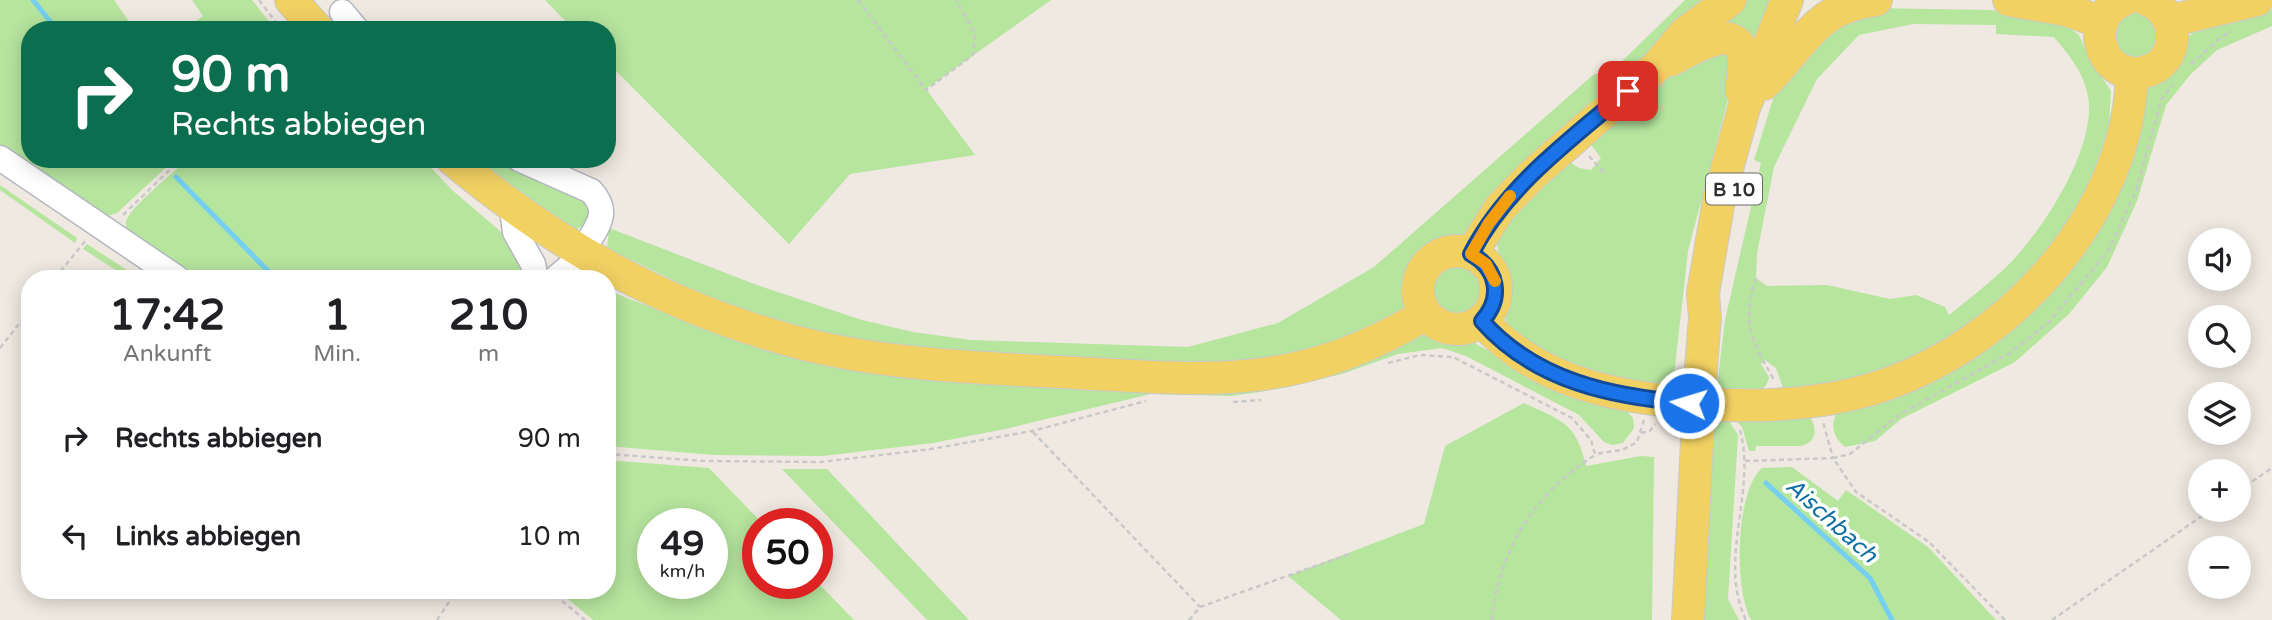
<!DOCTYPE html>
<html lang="de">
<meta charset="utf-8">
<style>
:root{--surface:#fff;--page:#f6f6f6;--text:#202124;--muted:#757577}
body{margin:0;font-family:"Varela Round",sans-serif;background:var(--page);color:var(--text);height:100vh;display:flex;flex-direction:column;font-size:26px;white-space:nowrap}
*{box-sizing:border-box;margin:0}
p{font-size:23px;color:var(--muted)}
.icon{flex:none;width:38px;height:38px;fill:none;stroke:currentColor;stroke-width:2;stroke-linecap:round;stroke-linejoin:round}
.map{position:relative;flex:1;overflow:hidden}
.side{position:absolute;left:21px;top:270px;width:595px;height:329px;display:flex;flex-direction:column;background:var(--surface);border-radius:28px;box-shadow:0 4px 18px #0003}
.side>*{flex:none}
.guide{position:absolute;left:21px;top:21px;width:595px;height:147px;border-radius:28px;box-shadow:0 4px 18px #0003;background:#0b6e4f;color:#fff;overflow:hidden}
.fabs{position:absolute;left:2188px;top:228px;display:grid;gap:14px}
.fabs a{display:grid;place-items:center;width:63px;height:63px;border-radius:50%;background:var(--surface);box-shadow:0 4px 18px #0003;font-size:35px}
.speed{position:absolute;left:637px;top:508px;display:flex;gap:14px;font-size:35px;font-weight:700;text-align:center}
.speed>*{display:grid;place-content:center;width:91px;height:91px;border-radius:50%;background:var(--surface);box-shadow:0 4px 18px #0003;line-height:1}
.speed small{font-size:18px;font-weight:400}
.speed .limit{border:10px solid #d22;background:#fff;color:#111}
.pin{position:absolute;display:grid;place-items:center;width:60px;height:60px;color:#fff;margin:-30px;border-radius:14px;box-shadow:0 4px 10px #0006}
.me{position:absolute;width:77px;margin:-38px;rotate:275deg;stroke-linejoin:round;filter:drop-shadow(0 0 5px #0008)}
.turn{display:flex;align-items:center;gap:24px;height:147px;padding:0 35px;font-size:32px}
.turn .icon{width:91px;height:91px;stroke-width:2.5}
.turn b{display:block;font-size:49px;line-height:60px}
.eta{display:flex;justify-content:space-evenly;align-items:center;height:119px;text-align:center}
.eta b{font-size:42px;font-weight:700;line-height:49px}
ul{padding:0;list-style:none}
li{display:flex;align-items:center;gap:21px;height:98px;padding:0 35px}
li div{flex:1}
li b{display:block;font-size:26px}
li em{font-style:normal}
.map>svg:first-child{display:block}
.green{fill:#b6e59e;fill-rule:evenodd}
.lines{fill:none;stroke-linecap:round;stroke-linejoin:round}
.stream{stroke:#75cff0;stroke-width:5}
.minor-casing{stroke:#b4b7c1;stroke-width:27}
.major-casing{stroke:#c9c9c9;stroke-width:34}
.path{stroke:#c9c9c9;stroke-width:2.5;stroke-dasharray:5 3.5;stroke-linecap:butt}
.minor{stroke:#fff;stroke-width:24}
.major{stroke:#f2d163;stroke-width:32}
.major-bridge-casing{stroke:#c9c9c9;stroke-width:34;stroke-linecap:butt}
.major-bridge{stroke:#f2d163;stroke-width:32}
.route-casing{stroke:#114b97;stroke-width:18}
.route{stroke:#1a73e8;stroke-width:12}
.slow{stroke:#f59e0b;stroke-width:12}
.labels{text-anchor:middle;stroke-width:7;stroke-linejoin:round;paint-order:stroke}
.shield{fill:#fff;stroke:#6d6d6d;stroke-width:2}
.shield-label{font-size:19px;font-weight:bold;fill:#2e2e2e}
.water-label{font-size:23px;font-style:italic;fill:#0d6fa3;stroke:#fff}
</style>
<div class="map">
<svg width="2272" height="620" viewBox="0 0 2272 620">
<rect width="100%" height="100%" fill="#efe9e1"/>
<g class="green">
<polygon points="0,0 114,0 135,30 30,30 30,159 175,159 117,213 104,217 0,146"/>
<polygon points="192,0 252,0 276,30 183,30 203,16"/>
<polygon points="545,0 1051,0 926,89 975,155 850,174 789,244 607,62 607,30 574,30"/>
<polygon points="1685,0 1715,0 1483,211 1459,239 1435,247 1415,267 1407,302 1399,314 1368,333 1271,363 1064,362 865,342 801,328 714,300 607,248 609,228 757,285 862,320 913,332 971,340 1188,347 1278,323 1374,267 1593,75 1617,66"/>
<polygon points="1743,0 1773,0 1755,44 1702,28"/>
<path d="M1870,8L1991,10L2044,18L2069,28L2079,35L2090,60L2111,91L2109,127L2085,196L2037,268L2000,306L1892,372L1799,392L1783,388L1776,368L1765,360L1761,364L1769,377C1766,400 1733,394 1716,394L1725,320L1761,163L1754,160L1773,99L1799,52ZM1913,24L1996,25V34L2054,37C2068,54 2082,70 2087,92C2101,143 2040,236 2003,270C1986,286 1967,300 1949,315L1945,307L1916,295L1890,299L1827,285L1767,286L1756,278L1757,253L1774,167L1817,79L1859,35Z"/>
<polygon points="2140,10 2156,20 2159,46 2137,61 2120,55 2112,29 2131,11"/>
<path d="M2272,10V26L2217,50L2190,75L2166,105L2137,201L2107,267L2069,314L2015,362L1901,419L1875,441L1845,447C1832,436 1830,425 1838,410L2041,293L2142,95L2185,39L2200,28Z"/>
<polygon points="1723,52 1731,59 1732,84 1688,251 1672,393 1559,365 1512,331 1505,318 1506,292 1497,245 1500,233 1510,217 1565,159 1579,168 1591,170 1601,158 1592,146 1590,138 1629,104 1699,54"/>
<path d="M188,159H423L452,190L514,243L530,278H196L130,235C127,230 124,224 127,219C133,205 175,171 188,159Z"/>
<polygon points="472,159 508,159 590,202 587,224 573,231"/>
<polygon points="0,185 77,238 75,243 0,190"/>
<polygon points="87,244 139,278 128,278 83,249"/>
<circle cx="1457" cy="290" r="29"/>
<polygon points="607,290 711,331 784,353 1105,385 1434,334 1471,341 1548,384 1625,409 1633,418 1634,428 1623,443 1612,445 1604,442 1579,415 1466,356 1442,348 1398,354 1342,374 1260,392 1231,396 1151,394 1005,429 933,443 823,456 714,455 607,446"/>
<path d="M1524,403C1562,421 1576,422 1586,466L1641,456L1654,457L1652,620H1341L1288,576L1424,524L1445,446Z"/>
<path d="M1728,413L1810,417C1818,429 1816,443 1801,446H1756L1755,451H1749L1742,427Z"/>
<polygon points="1714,418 1729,421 1738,435 1728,599 1739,620 1701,620"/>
<path d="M607,460L709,468L762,523H758V583L817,582L854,620H593L557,590H607ZM712,523V583H653V523Z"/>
<path d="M1792,467L1838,501L1846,490L1928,547L1996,620H1751C1734,589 1735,492 1762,468Z"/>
<polygon points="782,469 827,469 969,620 927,620"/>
</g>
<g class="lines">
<g class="stream">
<polyline points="33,0 57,30"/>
<polyline points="161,159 162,160"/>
<polyline points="176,177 275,278"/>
<polyline points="1766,483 1870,578 1892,620"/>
</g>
<defs>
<g id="minor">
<polyline points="342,12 357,30"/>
<polyline points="0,158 177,278"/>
<path d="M519,159L591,191C615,217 590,230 582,256C580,263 580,271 578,278"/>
<polyline points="512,208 515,232 533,264 536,278"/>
<polyline points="556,278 583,255"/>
</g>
<g id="major">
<polyline points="291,0 318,30"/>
<polyline points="2009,0 2066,10 2101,22"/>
<path d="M2124,0C2082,16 2099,82 2144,72C2181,64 2181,13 2147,0"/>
<polyline points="2170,21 2257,0"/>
<path d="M1671,60C1688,52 1733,20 1743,53C1747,66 1741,78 1742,92"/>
<path d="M1764,84C1804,46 1813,8 1876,0"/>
<path d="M452,159C557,247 667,308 800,343C890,366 987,368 1079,373C1219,381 1301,389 1426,314"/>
<circle cx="1457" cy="290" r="39"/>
<polyline points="1471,254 1500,208 1532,175 1657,66 1685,33 1730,0"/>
<path d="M1482,321C1534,379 1608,396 1682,402C1744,408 1812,407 1872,389C2005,349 2129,217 2132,73"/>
<polyline points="1701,368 1705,318 1703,293 1720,194 1744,108 1787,0"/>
<polyline points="1688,620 1697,442"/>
</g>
</defs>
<use href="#minor" class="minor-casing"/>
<use href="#major" class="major-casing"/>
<g class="path">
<polyline points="259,0 282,30"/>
<polyline points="858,0 926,90 973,55 975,34 956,0"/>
<polyline points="2191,64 2224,35 2232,32"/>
<polyline points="1589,156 1605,174"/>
<polyline points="123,215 181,159"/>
<polyline points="55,278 86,240"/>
<path d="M1756,278C1741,324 1752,341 1774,380"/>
<polyline points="0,348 30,310"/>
<polyline points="1388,363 1420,355 1453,357 1572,418 1591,440 1595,454 1622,450 1637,442 1644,420"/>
<polyline points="1233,402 1261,400"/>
<path d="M1740,430C1757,492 1717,560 1746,620"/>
<polyline points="1033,432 1200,607"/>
<polyline points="1641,433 1650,431 1655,424"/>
<polyline points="607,454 704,461 821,462 931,449 1032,431 1146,401"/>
<polyline points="1745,461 1833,458 1823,422"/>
<polyline points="2238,491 2272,468"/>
<polyline points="549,590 585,620"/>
<polyline points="437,620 457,590"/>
<polyline points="1189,620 1200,607 1349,554"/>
<path d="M1492,620C1498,550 1536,492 1595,455"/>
<polyline points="2005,620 1929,542 1856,492 1833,458 1850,454 1899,415 2010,353 2049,322 2108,251 2136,191 2161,100 2173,85"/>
<polyline points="2052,620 2212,509"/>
</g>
<use href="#minor" class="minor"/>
<use href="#major" class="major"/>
<defs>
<polyline id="major-bridge" points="1697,442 1701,368"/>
</defs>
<use href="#major-bridge" class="major-bridge-casing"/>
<use href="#major-bridge" class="major-bridge"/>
</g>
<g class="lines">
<defs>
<path id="route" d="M1628,91C1571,139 1506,186 1471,254C1498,269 1503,298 1482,321C1535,381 1612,397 1689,403"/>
</defs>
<use href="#route" class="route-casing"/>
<use href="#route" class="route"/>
<polyline class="slow" points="1495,281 1486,264 1471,254 1489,223 1510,196"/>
</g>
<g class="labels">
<rect class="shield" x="1706" y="173.5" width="56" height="31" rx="5"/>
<g class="shield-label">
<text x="1734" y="196">B 10</text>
</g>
<g class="water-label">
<text transform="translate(1832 520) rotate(42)" y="8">Aischbach</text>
</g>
</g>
</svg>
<div class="fabs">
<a><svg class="icon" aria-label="sound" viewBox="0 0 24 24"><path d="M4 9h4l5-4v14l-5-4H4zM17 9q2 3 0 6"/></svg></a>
<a><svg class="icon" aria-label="search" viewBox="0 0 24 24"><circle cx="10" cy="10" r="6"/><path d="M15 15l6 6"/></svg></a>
<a><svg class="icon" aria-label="layers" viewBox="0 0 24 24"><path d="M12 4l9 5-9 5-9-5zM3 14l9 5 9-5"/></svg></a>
<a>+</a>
<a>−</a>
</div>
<div class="speed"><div>49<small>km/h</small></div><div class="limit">50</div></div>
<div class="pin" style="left:1628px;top:91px;background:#d93025"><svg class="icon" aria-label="arrive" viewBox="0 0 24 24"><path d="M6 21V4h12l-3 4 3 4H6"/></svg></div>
<svg class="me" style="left:1689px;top:403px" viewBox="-20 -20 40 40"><circle r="17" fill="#1a73e8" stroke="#fff" stroke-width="3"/><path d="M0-11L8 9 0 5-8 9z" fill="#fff"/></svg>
<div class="guide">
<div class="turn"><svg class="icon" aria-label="right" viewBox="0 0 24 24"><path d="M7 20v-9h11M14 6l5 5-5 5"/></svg><div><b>90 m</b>Rechts abbiegen</div></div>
</div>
<section class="side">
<div class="eta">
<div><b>17:42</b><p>Ankunft</p></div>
<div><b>1</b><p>Min.</p></div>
<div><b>210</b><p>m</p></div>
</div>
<ul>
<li><svg class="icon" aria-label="right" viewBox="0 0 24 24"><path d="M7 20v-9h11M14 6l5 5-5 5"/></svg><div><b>Rechts abbiegen</b></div><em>90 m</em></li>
<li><svg class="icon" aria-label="left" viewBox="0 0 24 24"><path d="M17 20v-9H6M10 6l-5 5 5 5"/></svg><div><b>Links abbiegen</b></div><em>10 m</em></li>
</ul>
</section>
</div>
